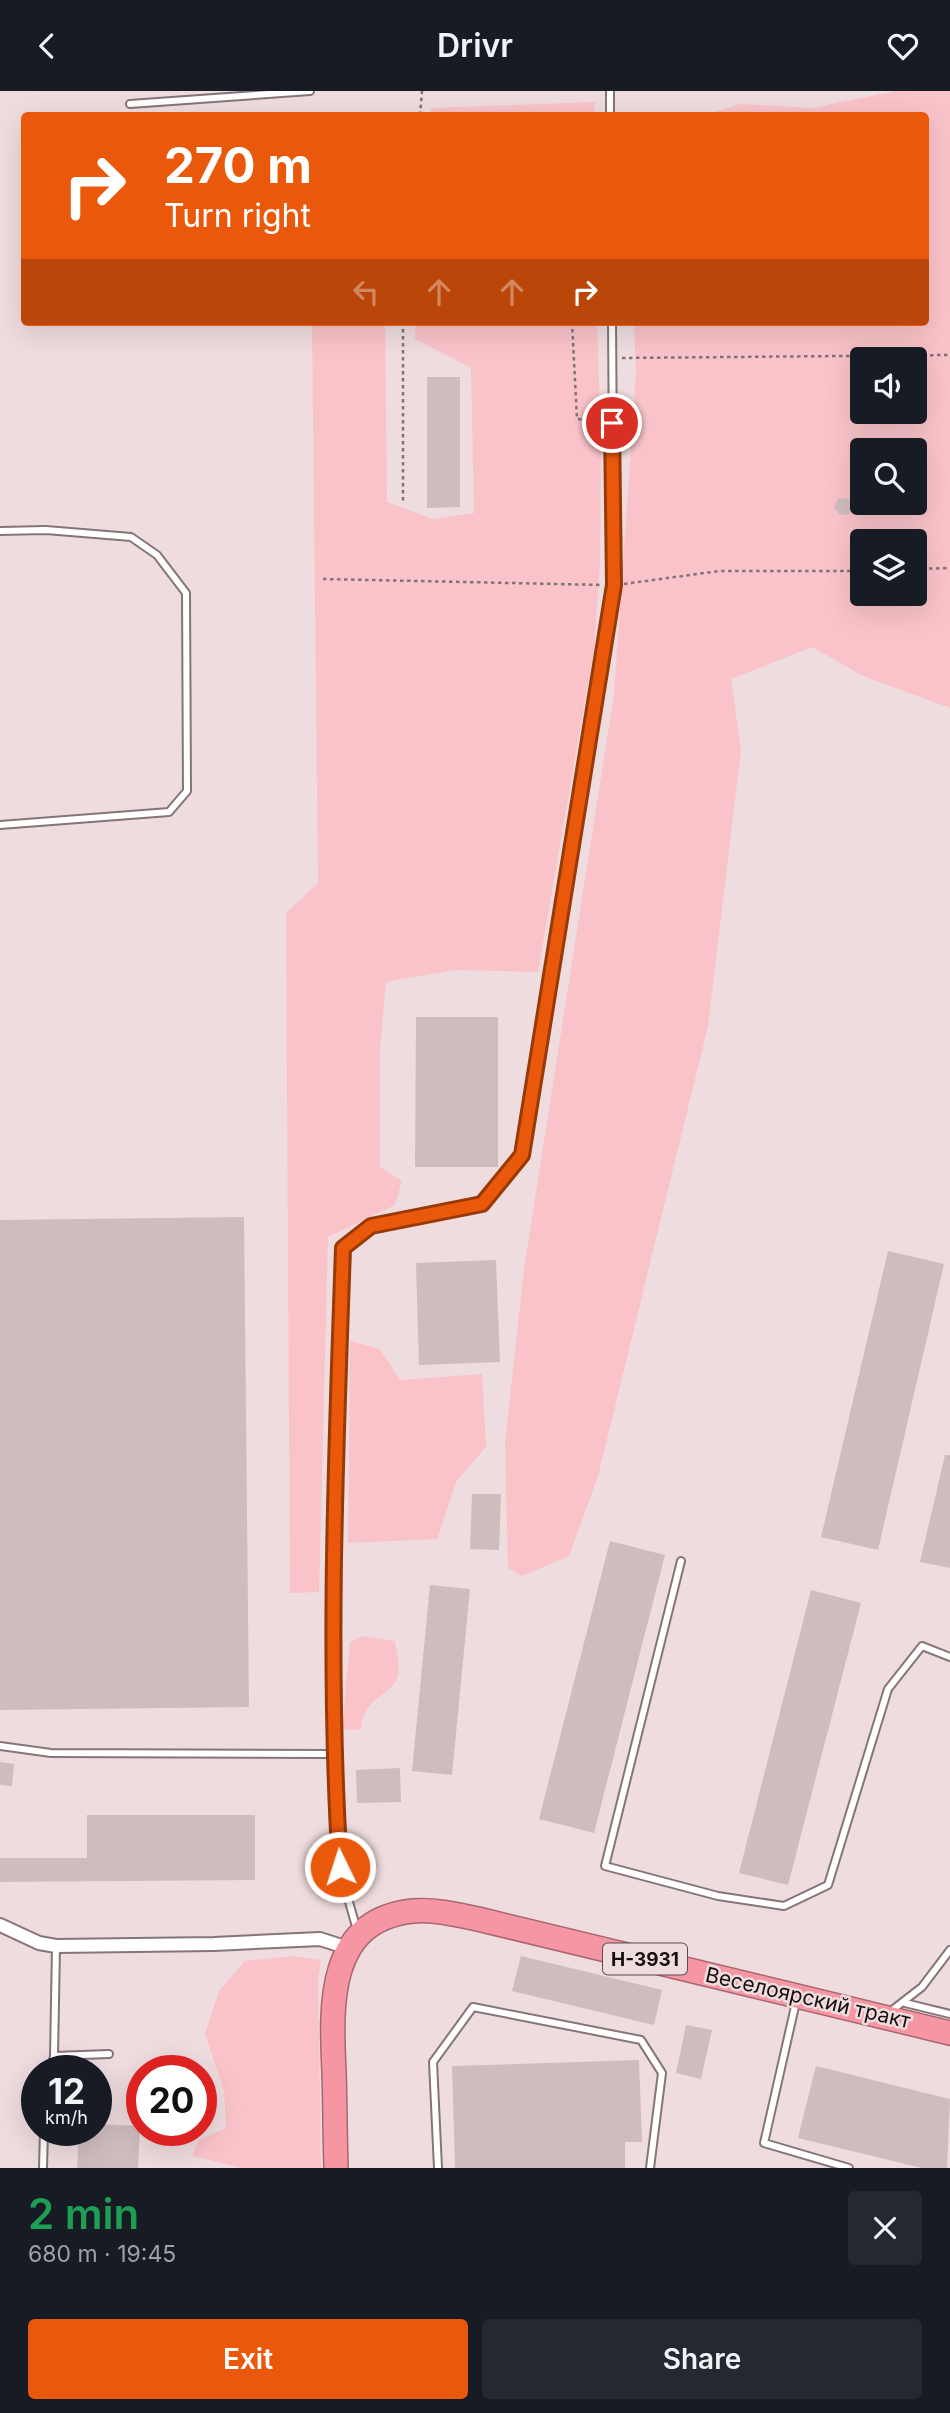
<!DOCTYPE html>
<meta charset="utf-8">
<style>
:root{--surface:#171b24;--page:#242831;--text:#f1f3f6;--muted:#9ea1a6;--accent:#ea580c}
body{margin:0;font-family:Inter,sans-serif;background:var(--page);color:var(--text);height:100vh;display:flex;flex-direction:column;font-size:26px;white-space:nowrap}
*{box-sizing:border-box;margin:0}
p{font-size:23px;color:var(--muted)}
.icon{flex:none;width:38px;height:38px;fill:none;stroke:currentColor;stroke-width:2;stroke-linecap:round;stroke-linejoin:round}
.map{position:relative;height:2077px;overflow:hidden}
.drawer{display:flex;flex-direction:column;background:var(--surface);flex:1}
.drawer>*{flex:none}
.top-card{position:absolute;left:21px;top:21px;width:908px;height:214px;border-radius:7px;box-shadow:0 7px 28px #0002;background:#ea580c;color:#fff;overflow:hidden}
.fabs{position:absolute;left:850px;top:256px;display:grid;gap:14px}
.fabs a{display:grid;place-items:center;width:77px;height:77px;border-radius:7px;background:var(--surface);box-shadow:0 7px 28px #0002;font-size:35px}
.speed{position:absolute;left:21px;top:1964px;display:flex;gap:14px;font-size:35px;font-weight:700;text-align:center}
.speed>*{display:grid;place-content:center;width:91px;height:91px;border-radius:50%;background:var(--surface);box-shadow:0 7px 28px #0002;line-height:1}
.speed small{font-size:18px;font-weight:400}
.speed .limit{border:10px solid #d22;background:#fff;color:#111}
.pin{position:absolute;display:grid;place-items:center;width:60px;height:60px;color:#fff;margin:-30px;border:4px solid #fff;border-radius:50%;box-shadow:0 2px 7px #0007}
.me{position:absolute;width:77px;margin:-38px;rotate:356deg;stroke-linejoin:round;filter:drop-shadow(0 0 5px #0008)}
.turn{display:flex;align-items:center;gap:24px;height:147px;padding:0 28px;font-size:32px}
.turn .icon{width:91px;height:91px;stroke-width:2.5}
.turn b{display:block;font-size:49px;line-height:60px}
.lanes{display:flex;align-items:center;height:66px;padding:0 28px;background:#0003;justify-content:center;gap:35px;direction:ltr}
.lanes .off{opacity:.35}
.round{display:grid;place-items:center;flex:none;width:74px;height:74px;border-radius:7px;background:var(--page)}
.headline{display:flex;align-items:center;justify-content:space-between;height:119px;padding:0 28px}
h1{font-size:42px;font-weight:600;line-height:52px;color:#1e9e55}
.button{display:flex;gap:14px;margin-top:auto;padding:14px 28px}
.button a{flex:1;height:80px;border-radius:7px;background:var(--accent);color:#fff;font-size:28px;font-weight:600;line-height:80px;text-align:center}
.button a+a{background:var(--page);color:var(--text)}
header{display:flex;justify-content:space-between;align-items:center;height:91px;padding:0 28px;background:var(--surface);font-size:32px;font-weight:600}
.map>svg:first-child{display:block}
.green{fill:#f9c3c9;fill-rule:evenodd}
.building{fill:#cfbdbe}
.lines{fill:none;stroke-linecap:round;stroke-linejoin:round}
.lane-casing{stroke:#867576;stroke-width:10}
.street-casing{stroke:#867576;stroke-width:16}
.highway-casing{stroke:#a86770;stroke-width:26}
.path{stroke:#817475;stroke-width:2.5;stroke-dasharray:3.5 3.5;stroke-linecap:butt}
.lane{stroke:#fff;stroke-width:6}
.street{stroke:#fff;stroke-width:12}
.highway{stroke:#f696a3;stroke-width:23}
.route-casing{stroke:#983908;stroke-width:18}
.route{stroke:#ea580c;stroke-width:12}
.labels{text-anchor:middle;stroke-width:5;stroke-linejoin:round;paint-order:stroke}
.shield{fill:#efdcde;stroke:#574d4e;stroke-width:2}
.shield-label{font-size:19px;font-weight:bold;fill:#161010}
.street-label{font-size:21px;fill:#161010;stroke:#efdcde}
</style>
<header><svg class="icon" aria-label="back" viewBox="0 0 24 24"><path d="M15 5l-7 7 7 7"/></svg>Drivr<svg class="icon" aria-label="heart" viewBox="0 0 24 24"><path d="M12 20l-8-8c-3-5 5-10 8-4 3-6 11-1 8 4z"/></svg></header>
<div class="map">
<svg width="950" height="2077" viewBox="0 0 950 2077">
<rect width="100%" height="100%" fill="#efdcde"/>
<g class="green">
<path d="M896,0H950V617L863,585L812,556L731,588L741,659L708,935L598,1385L569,1465L522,1485L508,1477L505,1352L524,1178L614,603L636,283L634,231H926V24H705L740,13L812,17ZM863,268H915V320H863ZM863,359H915V411H863ZM863,450H915V502H863Z"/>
<polygon points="595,11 594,24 431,24 431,17"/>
<polygon points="312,231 385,231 387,411 433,428 474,422 471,277 415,248 416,231 597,231 601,356 600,472 594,558 538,881 456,879 386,891 380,957 380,1076 402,1090 395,1114 328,1146 319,1501 290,1502 286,822 318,792"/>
<polygon points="350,1250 380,1258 400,1289 482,1283 486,1356 456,1391 437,1448 348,1452"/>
<path d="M363,1545L395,1550C396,1560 401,1575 398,1584C393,1606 362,1605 361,1639L342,1638L350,1551Z"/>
<polygon points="293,1865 321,1869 318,1888 321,2077 242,2077 192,2065 199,2049 226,2037 224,2000 205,1943 219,1900 245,1870"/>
</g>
<g class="building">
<polygon points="427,286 460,286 460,416 427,417"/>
<polygon points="848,407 853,415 849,423 840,424 834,416 838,408"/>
<polygon points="416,926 498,926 498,1076 415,1076"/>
<polygon points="244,1126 249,1616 0,1619 0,1129"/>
<polygon points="888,1160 944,1173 878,1459 821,1446"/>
<polygon points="496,1169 500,1271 419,1274 416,1172"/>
<polygon points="945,1364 950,1364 950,1477 920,1471"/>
<polygon points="472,1403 501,1403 499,1459 470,1458"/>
<polygon points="610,1450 665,1464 594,1742 539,1728"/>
<polygon points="430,1494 470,1498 452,1684 412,1680"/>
<polygon points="811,1499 861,1512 788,1794 739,1782"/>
<polygon points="0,1671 14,1673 12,1695 0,1694"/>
<polygon points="400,1677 401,1711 357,1712 356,1679"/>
<polygon points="87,1724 255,1724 255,1789 0,1791 0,1767 87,1767"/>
<polygon points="521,1865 662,1899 654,1934 512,1900"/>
<polygon points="686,1934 712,1939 701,1988 676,1982"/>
<polygon points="639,1969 642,2051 625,2051 625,2077 455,2077 452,1975"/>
<polygon points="816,1975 950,2008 947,2077 922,2077 798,2047"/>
<polygon points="96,2033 140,2035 138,2077 77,2077 79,2039 96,2039"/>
</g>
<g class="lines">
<defs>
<g id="lane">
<polyline points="610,0 610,24"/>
<polyline points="130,13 310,0"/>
<polyline points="0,440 46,439 131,446 157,464 186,502 187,700 169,721 0,734"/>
<polyline points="681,1470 605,1775 718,1805 784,1815 828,1794 888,1598 922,1555 950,1566"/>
<polyline points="0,1655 51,1662 332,1663"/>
<polyline points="357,1839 339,1776 332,1663 332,1465 343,1157 371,1135 482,1113 522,1064 614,494 612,231"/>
<polyline points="796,1911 764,2052 849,2077"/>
<polyline points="905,1912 950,1923"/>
<polyline points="891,1920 922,1896 950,1859"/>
<polyline points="54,1965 109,1963"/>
<polyline points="51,1979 54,1965 56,1856"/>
<polyline points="43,2077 44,2039"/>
<polyline points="438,2077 433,1971 473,1916 641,1949 662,1982 650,2077"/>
</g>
<polyline id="street" points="0,1834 39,1852 56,1855 214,1853 320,1848 348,1857"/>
<path id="highway" d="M336,2077C335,2045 335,2013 334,1981C331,1916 326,1829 413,1820C436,1818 459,1824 482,1829L950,1942"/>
</defs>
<use href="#lane" class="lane-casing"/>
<use href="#street" class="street-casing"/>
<use href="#highway" class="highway-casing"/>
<g class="path">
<polyline points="420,24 422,0"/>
<polyline points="403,231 403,413"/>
<polyline points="572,231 577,328 602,331"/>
<polyline points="622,267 950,264"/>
<polyline points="915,478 950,477"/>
<polyline points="323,488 603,494"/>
<polyline points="624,493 719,480 863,480"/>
</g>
<use href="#lane" class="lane"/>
<use href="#street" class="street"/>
<use href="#highway" class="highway"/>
</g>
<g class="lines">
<defs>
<path id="route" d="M340,1776C327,1570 336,1364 343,1157L371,1135L482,1113L522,1064L614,494L612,332"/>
</defs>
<use href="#route" class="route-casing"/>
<use href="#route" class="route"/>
</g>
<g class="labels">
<rect class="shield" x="603" y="1852.5" width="84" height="31" rx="5"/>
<g class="shield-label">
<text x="645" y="1875">Н-3931</text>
</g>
<g class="street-label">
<text transform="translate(808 1907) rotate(13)" y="7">Веселоярский тракт</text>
</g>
</g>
</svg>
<div class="fabs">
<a><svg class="icon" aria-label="sound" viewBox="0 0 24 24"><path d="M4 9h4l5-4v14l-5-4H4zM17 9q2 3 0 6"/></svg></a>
<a><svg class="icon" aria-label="search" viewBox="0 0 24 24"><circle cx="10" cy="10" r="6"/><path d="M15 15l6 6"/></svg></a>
<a><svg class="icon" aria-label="layers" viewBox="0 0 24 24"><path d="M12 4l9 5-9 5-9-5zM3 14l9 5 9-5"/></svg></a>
</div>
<div class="speed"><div>12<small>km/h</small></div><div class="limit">20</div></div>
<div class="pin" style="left:612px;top:332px;background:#d93025"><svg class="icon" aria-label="arrive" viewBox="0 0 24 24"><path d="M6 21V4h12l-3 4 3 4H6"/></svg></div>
<svg class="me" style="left:340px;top:1776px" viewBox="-20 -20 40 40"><circle r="17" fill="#ea580c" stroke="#fff" stroke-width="3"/><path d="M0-11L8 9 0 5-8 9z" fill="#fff"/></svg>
<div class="top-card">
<div class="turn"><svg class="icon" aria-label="right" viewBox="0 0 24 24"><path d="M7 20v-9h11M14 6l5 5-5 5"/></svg><div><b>270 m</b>Turn right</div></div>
<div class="lanes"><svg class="icon off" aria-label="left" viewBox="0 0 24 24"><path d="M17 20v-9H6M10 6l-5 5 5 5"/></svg><svg class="icon off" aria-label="ahead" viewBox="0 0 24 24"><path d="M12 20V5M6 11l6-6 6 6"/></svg><svg class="icon off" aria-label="ahead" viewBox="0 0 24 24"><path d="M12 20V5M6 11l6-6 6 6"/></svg><svg class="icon" aria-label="right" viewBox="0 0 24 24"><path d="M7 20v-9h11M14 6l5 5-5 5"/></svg></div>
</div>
</div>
<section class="drawer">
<div class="headline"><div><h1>2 min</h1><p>680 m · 19:45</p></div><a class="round"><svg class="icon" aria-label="close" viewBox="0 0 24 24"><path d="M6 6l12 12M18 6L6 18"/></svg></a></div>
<div class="button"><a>Exit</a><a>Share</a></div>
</section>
